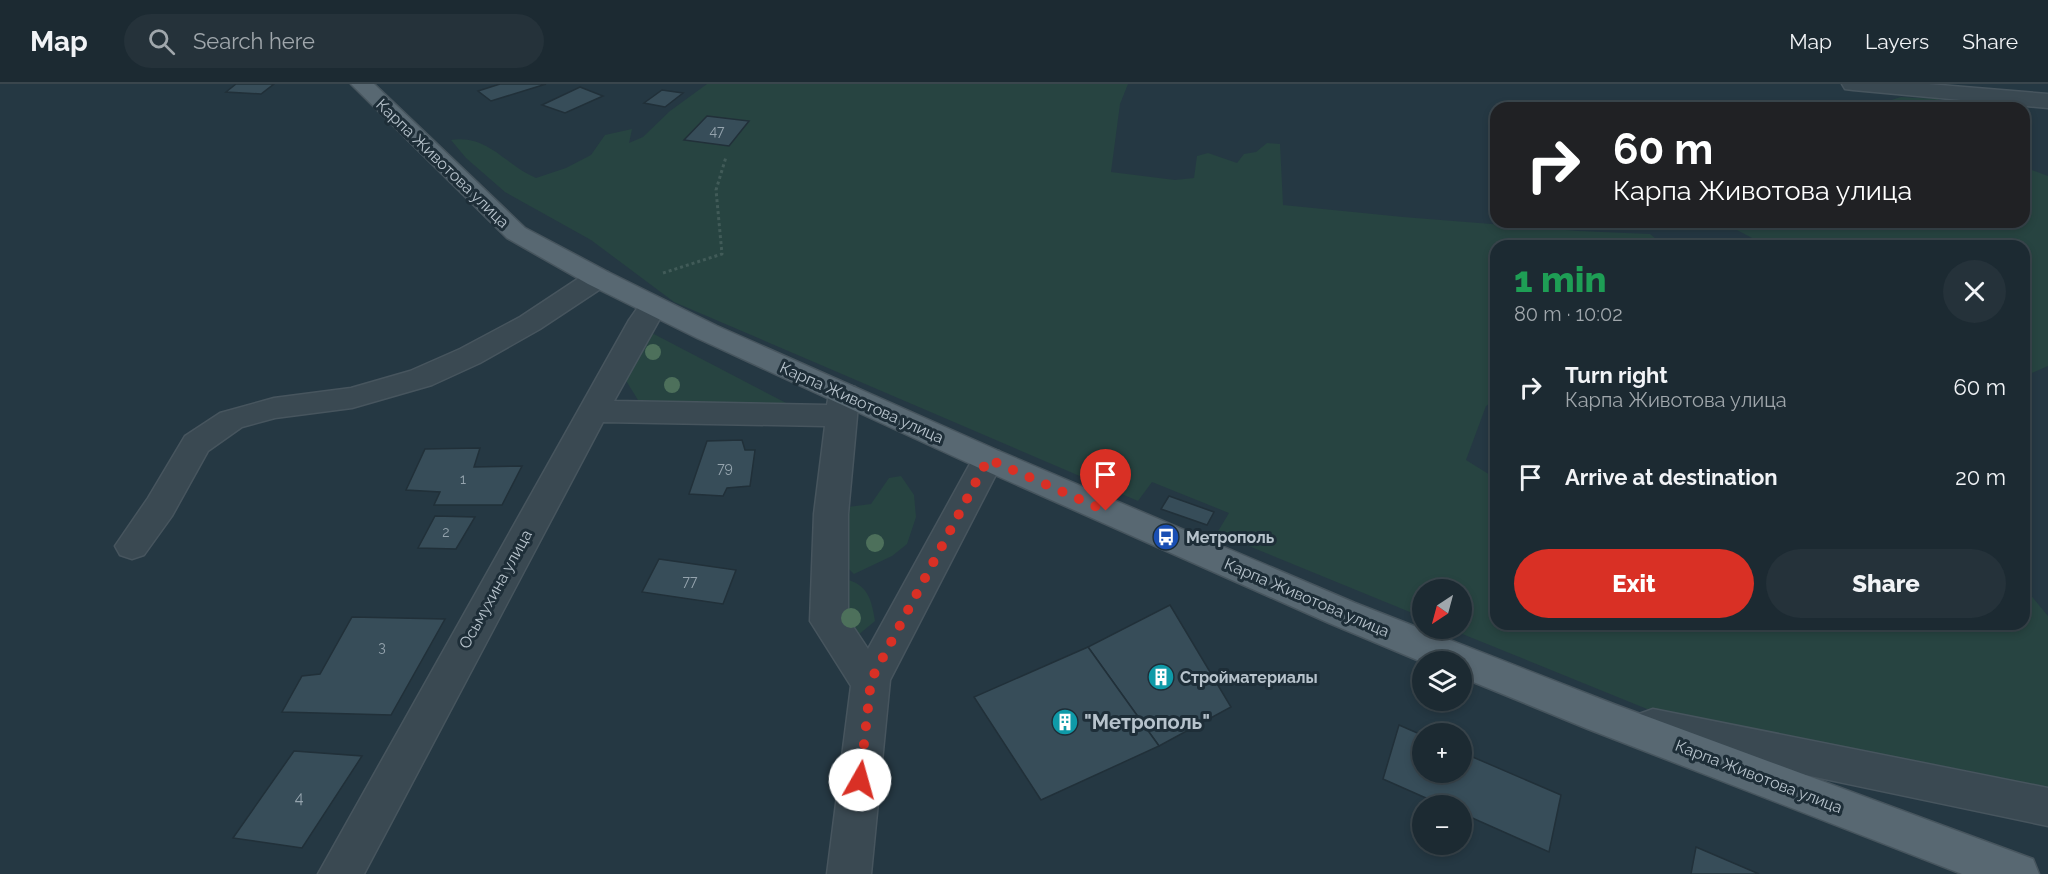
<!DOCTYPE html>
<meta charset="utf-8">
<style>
:root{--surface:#1c2a32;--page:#25323a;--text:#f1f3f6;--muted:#a0a7ac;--line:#3a464d;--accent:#d93025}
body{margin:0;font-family:Raleway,sans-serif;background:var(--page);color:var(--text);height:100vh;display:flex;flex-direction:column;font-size:22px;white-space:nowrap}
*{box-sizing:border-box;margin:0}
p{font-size:20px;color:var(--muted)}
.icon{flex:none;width:33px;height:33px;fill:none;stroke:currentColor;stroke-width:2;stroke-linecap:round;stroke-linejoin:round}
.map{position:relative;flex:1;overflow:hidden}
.panel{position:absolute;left:1490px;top:156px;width:540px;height:390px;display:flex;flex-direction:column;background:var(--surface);border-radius:18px;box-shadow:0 3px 9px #0003,0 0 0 2px var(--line)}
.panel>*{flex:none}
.top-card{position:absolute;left:1490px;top:18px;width:540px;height:126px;border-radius:18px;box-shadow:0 3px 9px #0003,0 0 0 2px var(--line);background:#202124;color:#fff;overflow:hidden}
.needle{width:39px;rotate:216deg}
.fabs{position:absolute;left:1412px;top:495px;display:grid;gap:12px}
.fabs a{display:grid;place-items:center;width:60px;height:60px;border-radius:50%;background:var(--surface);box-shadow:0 3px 9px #0003,0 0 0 2px var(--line);font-size:30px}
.pin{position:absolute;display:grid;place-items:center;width:51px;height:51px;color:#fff;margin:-62px -26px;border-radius:50% 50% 50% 0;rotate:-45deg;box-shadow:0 0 6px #0007}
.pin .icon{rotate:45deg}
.me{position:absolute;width:66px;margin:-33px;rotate:7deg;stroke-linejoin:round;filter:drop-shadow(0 0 4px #0008)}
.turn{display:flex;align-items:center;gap:21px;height:126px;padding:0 24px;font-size:27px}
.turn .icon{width:78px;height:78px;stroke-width:2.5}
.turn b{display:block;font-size:42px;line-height:51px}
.round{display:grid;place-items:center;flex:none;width:63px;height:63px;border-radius:32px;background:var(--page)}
.head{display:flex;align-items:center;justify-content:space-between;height:102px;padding:0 24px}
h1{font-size:36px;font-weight:800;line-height:45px;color:#1e9e55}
.primary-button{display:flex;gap:12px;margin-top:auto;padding:12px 24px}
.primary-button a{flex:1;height:69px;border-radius:36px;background:var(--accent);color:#fff;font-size:24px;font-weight:800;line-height:69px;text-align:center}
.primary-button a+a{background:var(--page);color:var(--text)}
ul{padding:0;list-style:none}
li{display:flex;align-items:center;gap:18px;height:90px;padding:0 24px}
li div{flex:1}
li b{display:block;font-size:22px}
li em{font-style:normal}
header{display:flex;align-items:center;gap:36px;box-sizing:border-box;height:84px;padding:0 30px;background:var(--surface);border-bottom:2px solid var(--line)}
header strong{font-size:28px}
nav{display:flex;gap:33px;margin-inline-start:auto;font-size:21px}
.search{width:420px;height:54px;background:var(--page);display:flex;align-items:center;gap:15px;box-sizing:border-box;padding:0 21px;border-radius:33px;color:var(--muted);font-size:22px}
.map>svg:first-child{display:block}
.green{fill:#274441}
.building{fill:#374d59;stroke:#213039;stroke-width:1.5}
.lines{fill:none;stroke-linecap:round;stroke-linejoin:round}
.minor-casing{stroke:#47555e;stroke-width:3}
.major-casing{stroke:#47555e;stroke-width:3}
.path{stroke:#415b58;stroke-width:3;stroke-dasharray:3 3;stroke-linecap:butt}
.minor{fill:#3a4952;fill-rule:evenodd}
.major{fill:#586872;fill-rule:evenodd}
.tree{fill:#4d705b}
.route{stroke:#d93025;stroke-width:10;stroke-dasharray:0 18}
.labels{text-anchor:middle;stroke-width:6;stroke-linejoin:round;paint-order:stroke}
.number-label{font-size:14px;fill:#95a4ae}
.street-label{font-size:16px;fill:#b7c3cc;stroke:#1e2e38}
.poi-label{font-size:16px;font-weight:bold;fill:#b7c3cc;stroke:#1e2e38;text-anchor:start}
.near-number-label{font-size:16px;fill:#95a4ae}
.near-poi-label{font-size:20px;font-weight:bold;fill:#b7c3cc;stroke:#1e2e38;text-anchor:start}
</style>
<header>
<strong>Map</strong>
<div class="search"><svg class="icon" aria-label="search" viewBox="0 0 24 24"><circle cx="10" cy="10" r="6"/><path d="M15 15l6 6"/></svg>Search here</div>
<nav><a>Map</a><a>Layers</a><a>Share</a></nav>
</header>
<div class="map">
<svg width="2048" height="790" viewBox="0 0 2048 790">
<rect width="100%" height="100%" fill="#253843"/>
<g class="green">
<path d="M707,0H1128L1120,20L1111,88L1175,96L1194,94L1197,72L1208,69L1237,79L1244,70L1256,68L1267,59L1280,60L1283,121L1403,133L1579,147L1650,150L1665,162H1496L1495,316L1486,322L1466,376L1495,394L1496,540H2024V503L2048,532V706L1979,689L1647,625L1450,545L1461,544V506H1422V533L1217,449L1229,429L1152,398L1138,417L674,218L591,156L505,108L466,74L451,56C488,50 505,81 536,94L566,84L591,71L605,51L632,45L629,59L643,53L670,27Z"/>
<polygon points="1901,13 1938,15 1943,24 1892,24 1885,18"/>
<polygon points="2024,83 2048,92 2048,282 2025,292 2024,296 2024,162 1767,162 1722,138 2024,138"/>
<polygon points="650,248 790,321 732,322 638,316 625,295"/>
<polygon points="901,392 914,411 916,433 907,460 892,472 854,490 845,481 848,423 871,420 889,394"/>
<path d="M842,494C868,500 871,514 875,537L852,556L835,532Z"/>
</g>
<g class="building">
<polygon points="236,0 274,0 261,10 226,8"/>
<polygon points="500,0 546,0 491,17 478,7"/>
<polygon points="580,3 603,12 565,29 542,21"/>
<polygon points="662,6 683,9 665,23 644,19"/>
<polygon points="707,32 749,37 729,62 684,56"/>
<polygon points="742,356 745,366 755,366 750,402 727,404 723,412 689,410 707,357"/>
<polygon points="480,364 474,383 522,382 502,421 434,421 440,408 406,406 425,365"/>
<polygon points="1169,412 1214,428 1207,441 1161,425"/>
<polygon points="435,432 475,433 456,465 418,464"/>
<polygon points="659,475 736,486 723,520 642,508"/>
<polygon points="1170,521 1231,623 1159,662 1088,563"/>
<polygon points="352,533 445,535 391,631 282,628 302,592 320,590"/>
<polygon points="1088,563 1159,662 1041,716 974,613"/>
<polygon points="1399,641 1422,651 1422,688 1461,688 1461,668 1561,711 1549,768 1461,729 1461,722 1444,722 1383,695"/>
<polygon points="294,667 362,672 302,764 233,754"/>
<polygon points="1696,763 1759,790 1691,790"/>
</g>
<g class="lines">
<defs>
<g id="minor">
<polygon points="1842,0 1928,0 2048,10 2048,24 1853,6 1845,5"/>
<polygon points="598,186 608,188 612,194 608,200 540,245 480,279 432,301 352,324 275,334 242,343 208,367 172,432 144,471 132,475 120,471 115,462 148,414 185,352 220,329 274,314 351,304 410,287 460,265 520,233 588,188"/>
<polygon points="653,214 663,216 667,222 614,317 827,321 829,310 833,303 844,300 855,303 859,310 848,430 848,535 868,565 977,367 988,364 999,367 1004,375 890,596 871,790 827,790 851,602 810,537 814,430 825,342 603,338 364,790 318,790 629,236 643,216"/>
<polygon points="1653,625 2048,704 2048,742 1653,659 1639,654 1633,642 1639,630"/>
</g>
<polygon id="major" points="351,0 374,0 525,144 608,188 717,242 999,367 1355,519 1616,621 2033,775 2039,790 1962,790 1588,645 1461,593 1461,578 1422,578 1329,539 977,383 697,254 588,200 507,154"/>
</defs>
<use href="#minor" class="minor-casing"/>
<use href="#major" class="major-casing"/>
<polyline class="path" points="663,189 722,170 716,106 726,73"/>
<use href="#minor" class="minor"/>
<use href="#major" class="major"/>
</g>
<g class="tree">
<circle cx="653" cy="268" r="8"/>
<circle cx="672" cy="301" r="8"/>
<circle cx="875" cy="459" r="9"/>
<circle cx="851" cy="534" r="10"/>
</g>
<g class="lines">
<polyline class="route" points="860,696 871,596 988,375 1106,427"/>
</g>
<defs>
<symbol id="bus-disc" viewBox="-11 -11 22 22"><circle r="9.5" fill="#1a4fb4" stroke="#1e2e38"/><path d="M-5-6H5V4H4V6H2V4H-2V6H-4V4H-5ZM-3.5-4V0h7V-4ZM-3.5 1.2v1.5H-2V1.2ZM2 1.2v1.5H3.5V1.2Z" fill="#fff"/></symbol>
<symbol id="building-disc" viewBox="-11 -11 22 22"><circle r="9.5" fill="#0f9aa8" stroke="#1e2e38"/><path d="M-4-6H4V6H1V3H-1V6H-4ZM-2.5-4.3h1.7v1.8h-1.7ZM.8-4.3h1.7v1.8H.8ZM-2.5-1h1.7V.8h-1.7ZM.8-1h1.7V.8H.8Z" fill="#fff"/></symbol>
</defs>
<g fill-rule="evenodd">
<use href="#bus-disc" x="1151" y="438" width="30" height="30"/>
<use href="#building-disc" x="1146" y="578" width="30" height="30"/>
<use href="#building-disc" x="1050" y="623" width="30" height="30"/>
</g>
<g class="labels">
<g class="number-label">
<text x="717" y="52">47</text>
<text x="725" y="389">79</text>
<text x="463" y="400">1</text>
<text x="446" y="453">2</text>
<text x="690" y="502">77</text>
<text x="382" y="568">3</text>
</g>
<g class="street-label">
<text transform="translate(443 79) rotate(44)" y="6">Карпа Животова улица</text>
<text transform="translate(862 318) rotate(24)" y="6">Карпа Животова улица</text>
<text transform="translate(495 505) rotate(-61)" y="6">Осьмухина улица</text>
<text transform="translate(1307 513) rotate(23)" y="6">Карпа Животова улица</text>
<text transform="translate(1759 692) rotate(21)" y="6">Карпа Животова улица</text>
</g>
<g class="poi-label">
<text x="1186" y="459">Метрополь</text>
<text x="1180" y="599">Стройматериалы</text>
</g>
<g class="near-number-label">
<text x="299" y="719">4</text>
</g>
<g class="near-poi-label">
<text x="1084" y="645">"Метрополь"</text>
</g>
</g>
</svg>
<div class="fabs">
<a><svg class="needle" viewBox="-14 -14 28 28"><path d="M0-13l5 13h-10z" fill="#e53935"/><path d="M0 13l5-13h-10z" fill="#a0a7ac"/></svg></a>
<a><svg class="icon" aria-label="layers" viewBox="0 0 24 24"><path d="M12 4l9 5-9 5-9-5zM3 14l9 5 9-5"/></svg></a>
<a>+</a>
<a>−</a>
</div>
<div class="pin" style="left:1106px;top:427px;background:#d93025"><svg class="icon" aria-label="arrive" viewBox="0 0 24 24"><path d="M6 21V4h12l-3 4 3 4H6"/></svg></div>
<svg class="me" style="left:860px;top:696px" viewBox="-20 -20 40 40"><circle r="19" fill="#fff"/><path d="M0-13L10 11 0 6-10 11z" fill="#d93025"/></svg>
<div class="top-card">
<div class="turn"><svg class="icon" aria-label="right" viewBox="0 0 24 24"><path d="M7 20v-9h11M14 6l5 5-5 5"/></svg><div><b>60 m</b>Карпа Животова улица</div></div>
</div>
<section class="panel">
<div class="head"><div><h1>1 min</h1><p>80 m · 10:02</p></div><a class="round"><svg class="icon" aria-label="close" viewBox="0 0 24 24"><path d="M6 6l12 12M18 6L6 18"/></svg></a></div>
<ul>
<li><svg class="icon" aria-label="right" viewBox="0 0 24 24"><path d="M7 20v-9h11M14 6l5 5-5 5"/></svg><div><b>Turn right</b><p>Карпа Животова улица</p></div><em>60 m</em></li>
<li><svg class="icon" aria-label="arrive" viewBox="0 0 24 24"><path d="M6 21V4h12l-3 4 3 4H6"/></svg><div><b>Arrive at destination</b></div><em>20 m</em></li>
</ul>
<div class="primary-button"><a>Exit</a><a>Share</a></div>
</section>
</div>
